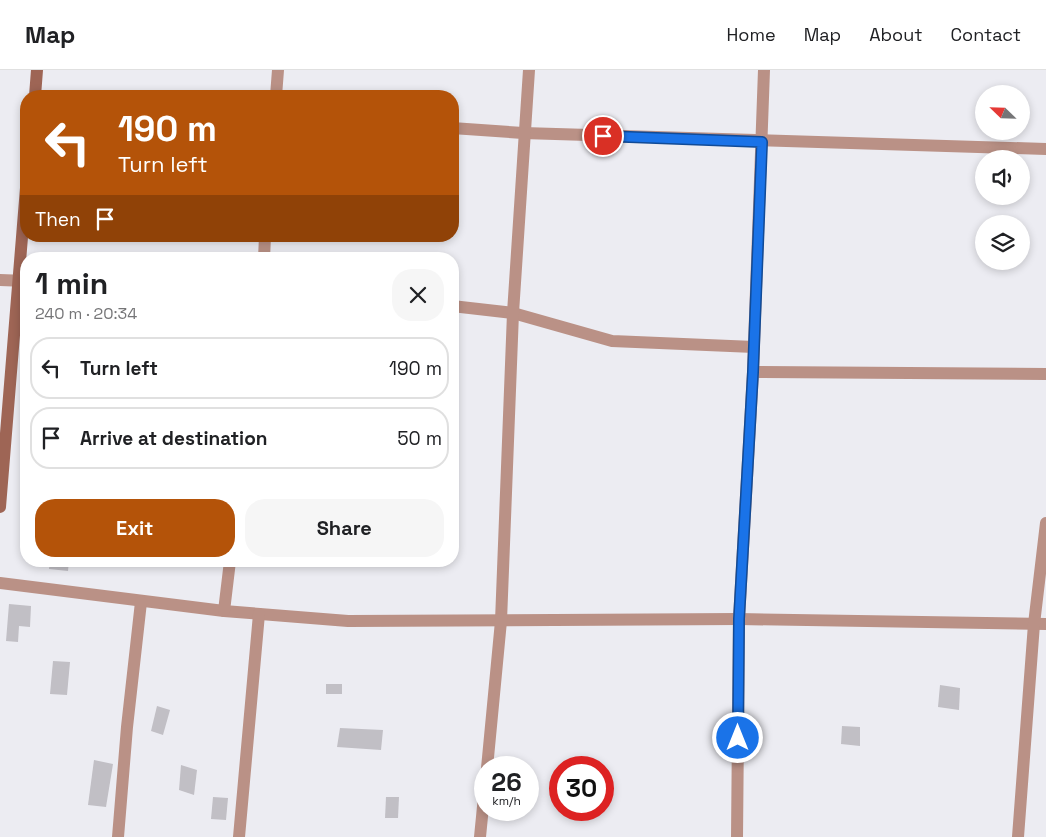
<!DOCTYPE html>
<meta charset="utf-8">
<style>
:root{--surface:#fff;--page:#f6f6f6;--text:#202124;--muted:#757577;--line:#e0e0e0;--accent:#b45309}
body{margin:0;font-family:"Space Grotesk",sans-serif;background:var(--page);color:var(--text);height:100vh;display:flex;flex-direction:column;font-size:19px;white-space:nowrap}
*{box-sizing:border-box;margin:0}
p{font-size:16px;color:var(--muted)}
.icon{flex:none;width:28px;height:28px;fill:none;stroke:currentColor;stroke-width:2;stroke-linecap:round;stroke-linejoin:round}
.map{position:relative;flex:1;overflow:hidden}
.side{position:absolute;left:20px;top:182px;width:439px;height:315px;display:flex;flex-direction:column;background:var(--surface);border-radius:20px;box-shadow:0 2px 8px #0003}
.side>*{flex:none}
.banner{position:absolute;left:20px;top:20px;width:439px;height:152px;border-radius:20px;box-shadow:0 2px 8px #0003;background:#b45309;color:#fff;overflow:hidden}
.needle{width:32px;rotate:293deg}
.fabs{position:absolute;left:975px;top:15px;display:grid;gap:10px}
.fabs a{display:grid;place-items:center;width:55px;height:55px;border-radius:50%;background:var(--surface);box-shadow:0 2px 8px #0003;font-size:25px}
.speed{position:absolute;left:474px;top:686px;display:flex;gap:10px;font-size:25px;font-weight:700;text-align:center}
.speed>*{display:grid;place-content:center;width:65px;height:65px;border-radius:50%;background:var(--surface);box-shadow:0 2px 8px #0003;line-height:1}
.speed small{font-size:12px;font-weight:400}
.speed .limit{border:8px solid #d22;background:#fff;color:#111}
.pin{position:absolute;display:grid;place-items:center;width:42px;height:42px;color:#fff;margin:-21px;border:2px solid #fff;border-radius:50%;box-shadow:0 1px 5px #0007}
.me{position:absolute;width:55px;margin:-28px;rotate:0deg;stroke-linejoin:round;filter:drop-shadow(0 0 4px #0008)}
.turn{display:flex;align-items:center;gap:18px;height:105px;padding:0 15px;font-size:22px}
.turn .icon{width:65px;height:65px;stroke-width:2.5}
.turn b{display:block;font-size:35px;line-height:42px}
.then{display:flex;align-items:center;height:48px;padding:0 15px;background:#0003;gap:10px;font-size:19px}
.round{display:grid;place-items:center;flex:none;width:52px;height:52px;border-radius:20px;background:var(--page)}
.summary{display:flex;align-items:center;justify-content:space-between;height:85px;padding:0 15px}
h1{font-size:30px;font-weight:700;line-height:38px}
.button{display:flex;gap:10px;margin-top:auto;padding:10px 15px}
.button a{flex:1;height:58px;border-radius:20px;background:var(--accent);color:#fff;font-size:20px;font-weight:700;line-height:58px;text-align:center}
.button a+a{background:var(--page);color:var(--text)}
ul{padding:0;list-style:none}
li{display:flex;align-items:center;gap:15px;height:62px;margin:0 10px 8px;padding:0 5px;border:2px solid var(--line);border-radius:20px}
li div{flex:1}
li b{display:block;font-size:19px}
li em{font-style:normal}
header{display:flex;align-items:center;gap:30px;box-sizing:border-box;height:70px;padding:0 25px;background:var(--surface);border-bottom:1px solid var(--line)}
header strong{font-size:24px}
nav{display:flex;gap:28px;margin-inline-start:auto;font-size:18px}
.map>svg:first-child{display:block}
.building{fill:#c1bfc5}
.lines{fill:none;stroke-linecap:round;stroke-linejoin:round}
.street{stroke:#ba9186;stroke-width:12}
.secondary{stroke:#9e6555;stroke-width:12}
.route-casing{stroke:#114b97;stroke-width:12}
.route{stroke:#1a73e8;stroke-width:9}
</style>
<header>
<strong>Map</strong>
<nav><a>Home</a><a>Map</a><a>About</a><a>Contact</a></nav>
</header>
<div class="map">
<svg width="1046" height="767" viewBox="0 0 1046 767">
<rect width="100%" height="100%" fill="#ececf2"/>
<g class="building">
<polygon points="50,491 69,491 68,501 49,499"/>
<polygon points="9,534 31,536 30,557 19,556 18,572 6,571"/>
<polygon points="53,591 70,592 67,625 50,624"/>
<rect x="326" y="614" width="16" height="10"/>
<polygon points="940,615 960,618 959,640 938,637"/>
<polygon points="157,636 170,640 163,665 151,661"/>
<polygon points="842,656 860,657 860,676 841,674"/>
<polygon points="340,658 383,660 381,680 337,677"/>
<polygon points="94,690 113,694 106,737 88,735"/>
<polygon points="181,695 197,700 194,725 179,720"/>
<polygon points="213,727 228,728 226,750 211,749"/>
<polygon points="386,727 399,727 398,748 385,748"/>
</g>
<g class="lines">
<g class="street">
<polyline points="276,26 278,0"/>
<polyline points="452,58 523,63 1046,79"/>
<polyline points="264,189 265,166"/>
<polyline points="0,210 26,211"/>
<polyline points="452,236 513,243 612,271 754,277"/>
<polyline points="753,302 1046,304"/>
<polyline points="0,513 224,541 348,551 739,549 1046,554"/>
<polyline points="224,541 230,491"/>
<polyline points="487,698 501,551 513,243 529,0"/>
<polyline points="118,767 127,657 141,532"/>
<polyline points="239,767 259,544"/>
<polyline points="480,767 485,716"/>
<polyline points="737,767 739,549 753,302 764,0"/>
<polyline points="1018,767 1034,554 1046,453"/>
</g>
<g class="secondary">
<polyline points="35,26 37,0"/>
<polyline points="0,437 26,118"/>
</g>
</g>
<g class="lines">
<defs>
<polyline id="route" points="603,66 762,72 753,302 739,549 738,668"/>
</defs>
<use href="#route" class="route-casing"/>
<use href="#route" class="route"/>
</g>
</svg>
<div class="fabs">
<a><svg class="needle" viewBox="-14 -14 28 28"><path d="M0-13l5 13h-10z" fill="#e53935"/><path d="M0 13l5-13h-10z" fill="#757577"/></svg></a>
<a><svg class="icon" aria-label="sound" viewBox="0 0 24 24"><path d="M4 9h4l5-4v14l-5-4H4zM17 9q2 3 0 6"/></svg></a>
<a><svg class="icon" aria-label="layers" viewBox="0 0 24 24"><path d="M12 4l9 5-9 5-9-5zM3 14l9 5 9-5"/></svg></a>
</div>
<div class="speed"><div>26<small>km/h</small></div><div class="limit">30</div></div>
<div class="pin" style="left:603px;top:66px;background:#d93025"><svg class="icon" aria-label="arrive" viewBox="0 0 24 24"><path d="M6 21V4h12l-3 4 3 4H6"/></svg></div>
<svg class="me" style="left:738px;top:668px" viewBox="-20 -20 40 40"><circle r="17" fill="#1a73e8" stroke="#fff" stroke-width="3"/><path d="M0-11L8 9 0 5-8 9z" fill="#fff"/></svg>
<div class="banner">
<div class="turn"><svg class="icon" aria-label="left" viewBox="0 0 24 24"><path d="M17 20v-9H6M10 6l-5 5 5 5"/></svg><div><b>190 m</b>Turn left</div></div>
<div class="then">Then<svg class="icon" aria-label="arrive" viewBox="0 0 24 24"><path d="M6 21V4h12l-3 4 3 4H6"/></svg></div>
</div>
<section class="side">
<div class="summary"><div><h1>1 min</h1><p>240 m · 20:34</p></div><a class="round"><svg class="icon" aria-label="close" viewBox="0 0 24 24"><path d="M6 6l12 12M18 6L6 18"/></svg></a></div>
<ul>
<li><svg class="icon" aria-label="left" viewBox="0 0 24 24"><path d="M17 20v-9H6M10 6l-5 5 5 5"/></svg><div><b>Turn left</b></div><em>190 m</em></li>
<li><svg class="icon" aria-label="arrive" viewBox="0 0 24 24"><path d="M6 21V4h12l-3 4 3 4H6"/></svg><div><b>Arrive at destination</b></div><em>50 m</em></li>
</ul>
<div class="button"><a>Exit</a><a>Share</a></div>
</section>
</div>
